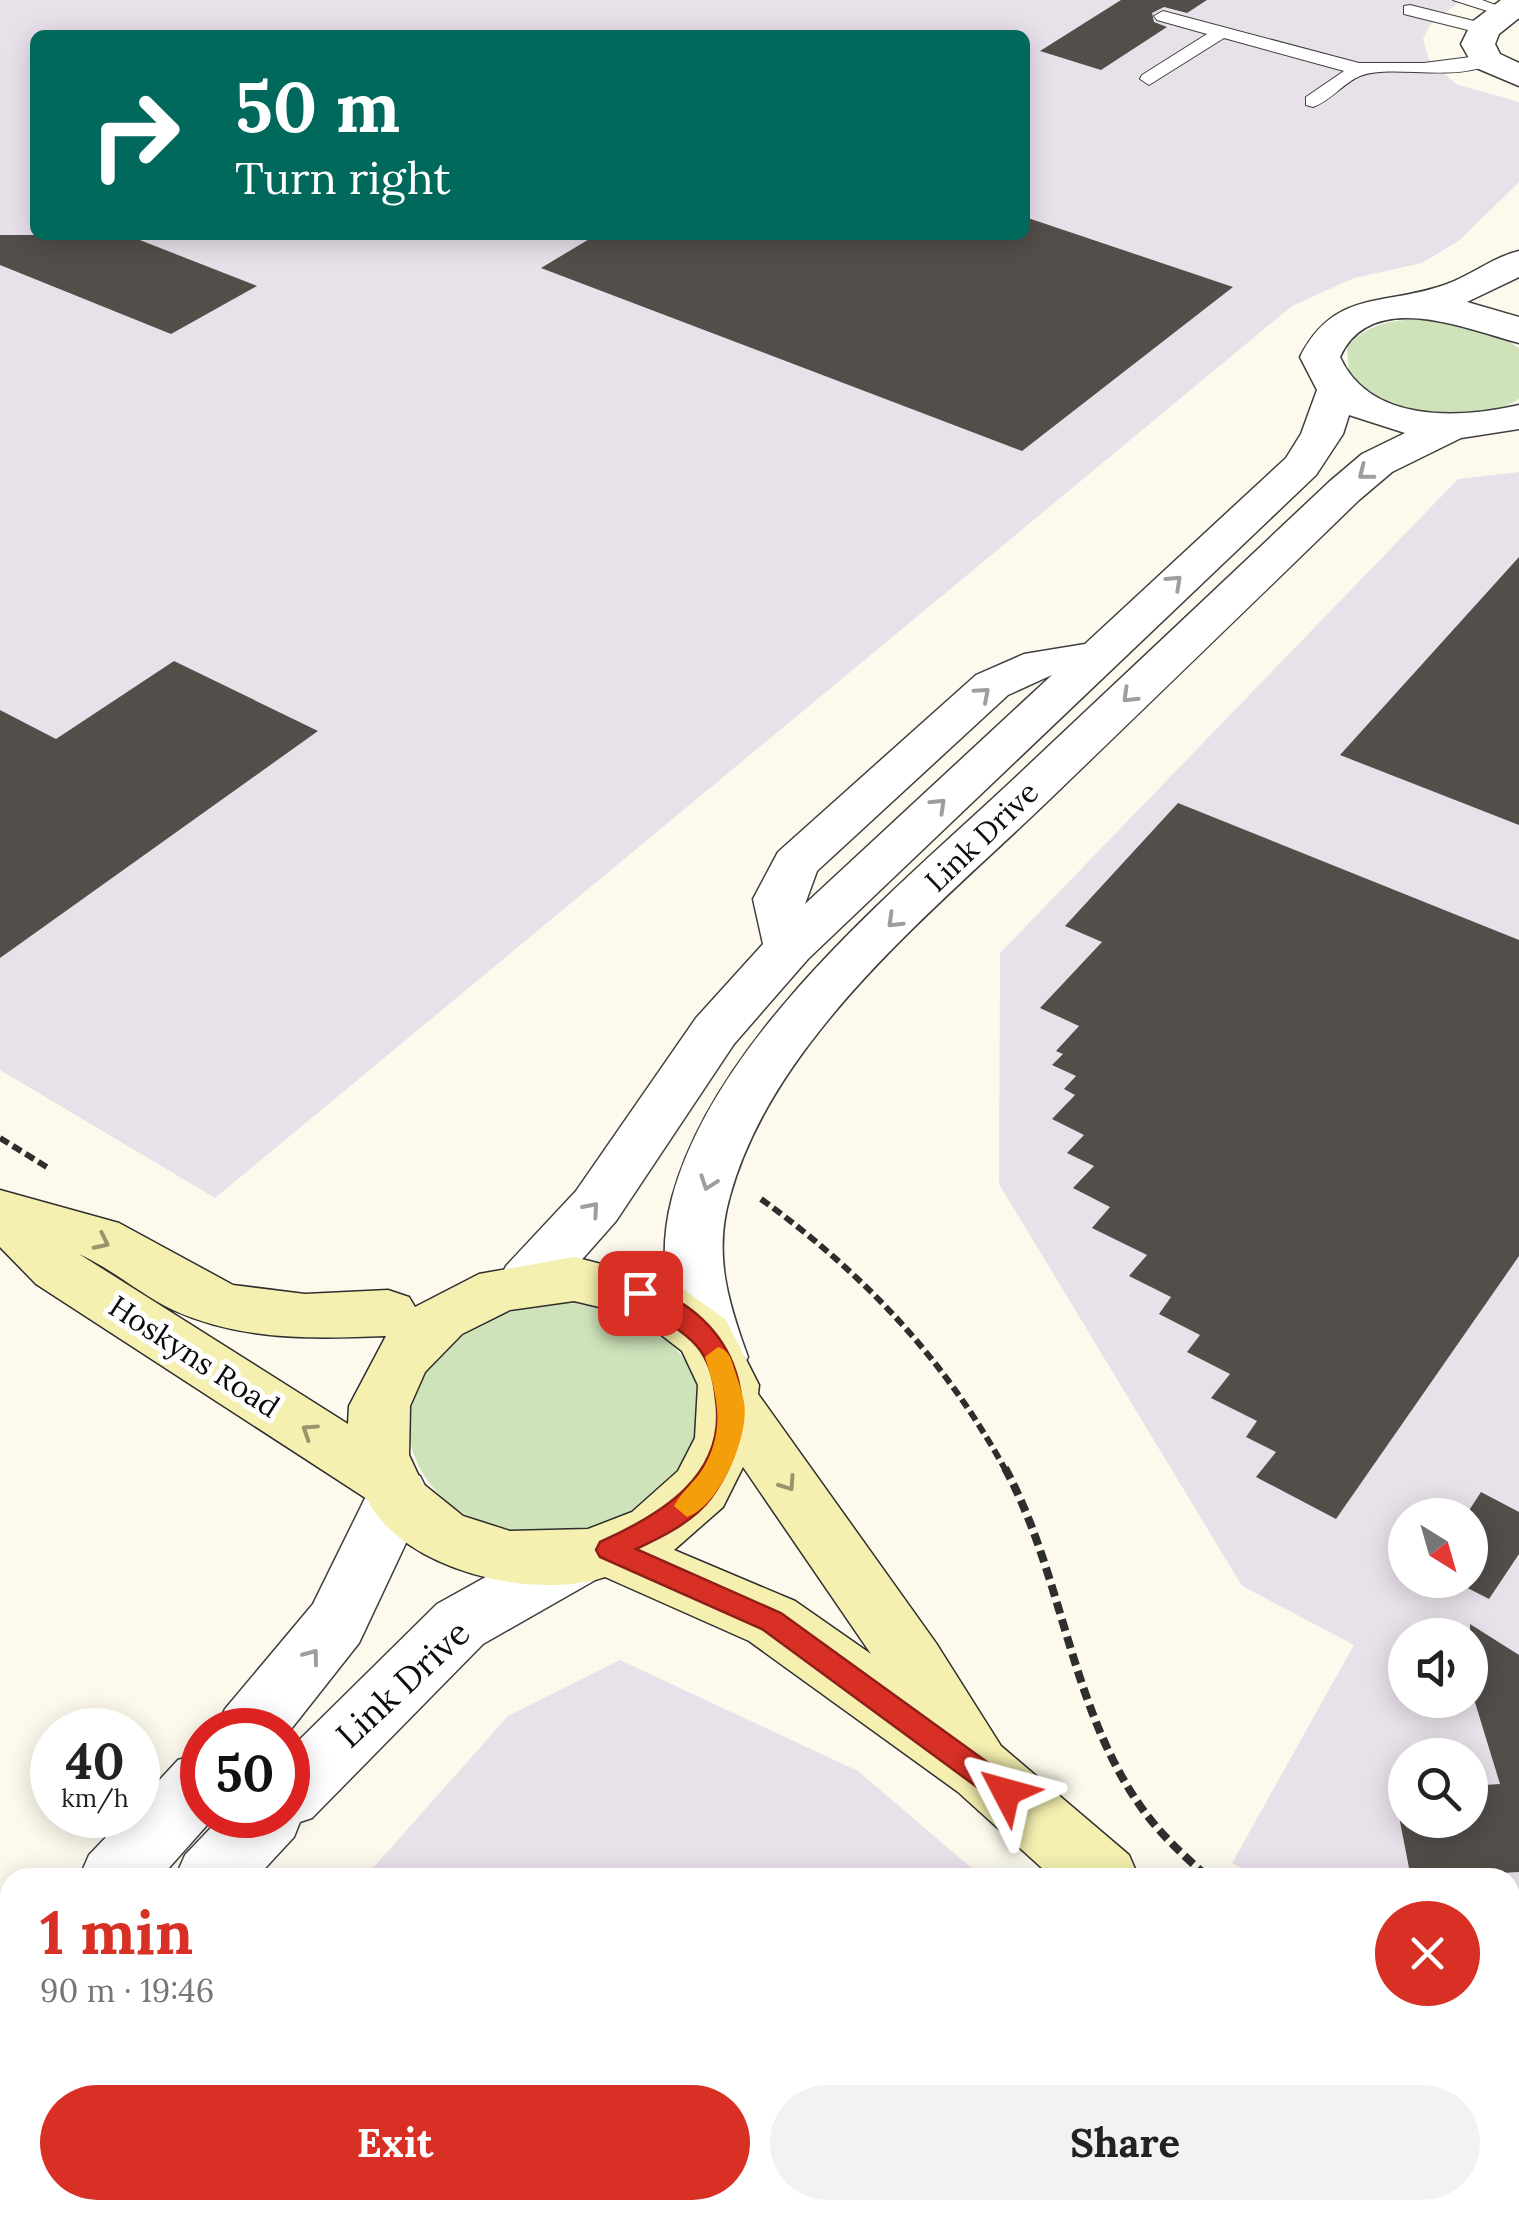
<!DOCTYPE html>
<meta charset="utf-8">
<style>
:root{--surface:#fff;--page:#f2f2f2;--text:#222;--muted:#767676;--accent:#d93025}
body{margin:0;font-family:Lora,serif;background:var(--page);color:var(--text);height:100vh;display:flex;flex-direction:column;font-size:38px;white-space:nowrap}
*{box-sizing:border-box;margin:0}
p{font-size:32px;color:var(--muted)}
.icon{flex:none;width:55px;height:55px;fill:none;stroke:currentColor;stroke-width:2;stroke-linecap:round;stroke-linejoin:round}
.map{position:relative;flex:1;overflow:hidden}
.panel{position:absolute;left:0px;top:1868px;width:1520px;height:352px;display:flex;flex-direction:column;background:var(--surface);border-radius:30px 30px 0 0;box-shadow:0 5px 25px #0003}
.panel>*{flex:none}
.guide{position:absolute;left:30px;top:30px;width:1000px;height:210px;border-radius:15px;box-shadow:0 5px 25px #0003;background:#00695c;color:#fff;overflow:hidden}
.needle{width:65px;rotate:143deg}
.buttons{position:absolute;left:1388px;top:1498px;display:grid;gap:20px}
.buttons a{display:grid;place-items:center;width:100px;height:100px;border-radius:50%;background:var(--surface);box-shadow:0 5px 25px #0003;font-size:50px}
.speed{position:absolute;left:30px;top:1708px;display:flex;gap:20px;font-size:50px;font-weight:700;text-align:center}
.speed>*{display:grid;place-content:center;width:130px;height:130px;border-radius:50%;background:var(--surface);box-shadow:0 5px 25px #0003;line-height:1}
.speed small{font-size:25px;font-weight:400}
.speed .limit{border:15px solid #d22;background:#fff;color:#111}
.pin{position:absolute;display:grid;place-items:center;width:85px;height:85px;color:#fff;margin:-42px;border-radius:20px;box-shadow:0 5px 15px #0006}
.me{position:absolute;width:110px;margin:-55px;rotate:309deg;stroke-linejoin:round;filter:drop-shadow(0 0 8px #0008)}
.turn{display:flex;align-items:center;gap:35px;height:210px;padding:0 40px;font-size:45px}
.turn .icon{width:130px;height:130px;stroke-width:2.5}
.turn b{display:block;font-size:70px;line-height:85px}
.round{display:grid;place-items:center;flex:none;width:105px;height:105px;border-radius:52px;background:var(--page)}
.head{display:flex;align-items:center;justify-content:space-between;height:170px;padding:0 40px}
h1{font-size:60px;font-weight:800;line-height:75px;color:var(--accent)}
.cta{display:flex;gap:20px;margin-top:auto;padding:20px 40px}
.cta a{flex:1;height:115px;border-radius:60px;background:var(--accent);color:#fff;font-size:40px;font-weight:800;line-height:115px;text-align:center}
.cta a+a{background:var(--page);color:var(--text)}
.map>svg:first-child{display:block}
.industrial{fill:#e9e1ea;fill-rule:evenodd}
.green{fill:#cfe3bb}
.building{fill:#534e4a}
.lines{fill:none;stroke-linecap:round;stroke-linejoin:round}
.service-casing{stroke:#3f3f3f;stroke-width:2}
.minor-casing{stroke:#3f3f3f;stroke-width:3}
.secondary-casing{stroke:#2e2e2e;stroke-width:3}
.path-far1{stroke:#2e2e2e;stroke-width:6;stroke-dasharray:10 5;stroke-linecap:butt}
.path{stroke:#2e2e2e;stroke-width:8;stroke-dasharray:12 6;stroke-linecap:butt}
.service{fill:#fff;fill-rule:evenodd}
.minor{fill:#fff;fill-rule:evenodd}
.secondary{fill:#f5f0b0;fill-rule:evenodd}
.oneway{stroke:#9e9e9e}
.oneway2{stroke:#98956e}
.route{fill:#d93025;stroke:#8d1f18;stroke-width:2.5}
.slow{fill:#f59e0b}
.labels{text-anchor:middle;stroke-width:10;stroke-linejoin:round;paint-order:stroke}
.street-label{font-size:30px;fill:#0c0c0c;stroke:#fff}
.near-street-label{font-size:35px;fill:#0c0c0c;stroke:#fff}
</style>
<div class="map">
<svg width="1519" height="2218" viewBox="0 0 1519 2218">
<rect width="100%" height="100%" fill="#fdfaed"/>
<g class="industrial">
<path d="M0,0H1462L1430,25L1423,39L1429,59L1456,84L1519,102V182L1460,240L1422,263L1354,278L1292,306L215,1198L0,1070ZM35,35H1025V235H35Z"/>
<path d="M1519,472V2036L1510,2030V1878L1257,1877L1232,1863L1354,1645L1242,1586L999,1184L1000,953L1458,479ZM1405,1515H1470V1580H1405ZM1405,1635H1470V1700H1405ZM1405,1755H1470V1820H1405Z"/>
<polygon points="620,1660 858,1771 982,1877 365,1877 508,1716"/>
<polygon points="70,2210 1445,2210 1457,2218 63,2218"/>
</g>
<g class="green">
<path d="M1442,320L1501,336L1519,348V399C1472,429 1383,418 1349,373L1347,348C1368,319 1408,318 1442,320Z"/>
<path d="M574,1302C805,1342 680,1575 500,1529C424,1509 377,1427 433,1362C441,1353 449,1341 459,1335C495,1312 532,1304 574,1302Z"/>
</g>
<g class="building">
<polygon points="1121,0 1207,0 1187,13 1164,7 1152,13 1154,22 1167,27 1101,70 1040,51"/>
<polygon points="1025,217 1233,287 1022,451 541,268 596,235 1025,235"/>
<polygon points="0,235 127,235 257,286 171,334 0,265"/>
<polygon points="1519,557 1519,825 1340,755"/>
<polygon points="174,661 318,731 0,958 0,710 56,739"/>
<polygon points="1178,803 1519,940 1519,1256 1336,1519 1256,1477 1276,1452 1246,1437 1257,1421 1211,1398 1230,1374 1187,1352 1200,1335 1159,1314 1171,1297 1129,1276 1147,1255 1092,1228 1110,1207 1073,1188 1094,1166 1067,1153 1084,1135 1052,1119 1075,1095 1064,1089 1076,1076 1052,1065 1063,1054 1056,1051 1079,1026 1040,1008 1102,942 1065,926"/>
<polygon points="1481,1492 1519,1512 1519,1554 1489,1599 1452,1580 1470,1580 1470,1515 1466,1515"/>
<polygon points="1470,1624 1519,1655 1519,1872 1411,1878 1394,1791 1405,1791 1405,1820 1470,1820 1470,1786 1500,1784 1470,1686"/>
</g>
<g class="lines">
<defs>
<g id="service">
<polygon points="1453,0 1482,0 1515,12 1506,17"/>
<polygon points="1410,5 1490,25 1493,29 1484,34 1404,14 1404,6"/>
<path d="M1163,11L1359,63H1424L1486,55L1495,60C1464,85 1391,63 1360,76C1343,83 1331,101 1313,107L1306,105V97L1344,71L1224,38L1149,85L1140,79L1142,75L1207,34L1157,20L1154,16Z"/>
</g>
<g id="minor">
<polygon points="1501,0 1519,0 1519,18 1499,34 1495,44 1500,54 1519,63 1519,86 1474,67 1461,44 1472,22"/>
<path d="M1519,251V277L1467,302L1519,317V343C1465,329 1372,288 1340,357C1370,423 1459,419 1519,405V429L1461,438L1392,472L1359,500C1256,600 1153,700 1049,800C936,909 773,1038 730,1196C713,1254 728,1302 748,1357L739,1373L718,1380L697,1373C667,1318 656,1259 672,1198C716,1034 900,886 1019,774C1123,676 1226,579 1329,482L1362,454L1405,433L1349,415L1343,434L1316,475L808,959L734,1044L616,1221L548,1298L527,1304L506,1298L498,1282L506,1266L576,1191L696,1018L763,944L753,899L778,852L976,675L1024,654L1085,644L1286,458L1301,434L1317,390L1300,357C1335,288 1385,307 1447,284C1472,275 1493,257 1519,251ZM1052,675L805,904L817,871L1008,695Z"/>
<polygon points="398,1469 420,1476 429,1494 359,1643 288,1733 215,1730 225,1709 313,1604 376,1476"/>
<polygon points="581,1530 604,1537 613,1556 604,1575 483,1644 312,1818 300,1822 294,1837 256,1878 175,1878 185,1855 223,1815 288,1815 288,1751 437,1604 558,1537"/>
<polygon points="202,1752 202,1815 216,1815 160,1878 79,1878 89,1855 127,1815 138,1815 138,1803 178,1760"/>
<polygon points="10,1953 10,2028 0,2031 0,1957"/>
<polygon points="10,2058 10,2138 0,2142 0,2062"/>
</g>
<g id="secondary">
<path d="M0,1190L119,1223L233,1285L305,1294L388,1290L409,1297L415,1307L479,1274L574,1257L675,1283L726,1320L759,1385L758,1394L936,1643L1001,1746L1129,1855L1139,1878H1053L958,1792L749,1641L605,1577C533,1601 402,1570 367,1499L36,1284L0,1247ZM79,1254C112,1269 140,1294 173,1310C241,1341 313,1339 386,1336L349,1406L348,1424ZM574,1301L637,1316L682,1351L698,1385L695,1438L678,1471L632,1512L588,1529L510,1531L463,1516L422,1483L409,1455L410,1406L425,1372L462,1334L510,1310ZM743,1467L871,1654L795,1601L674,1550L723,1507Z"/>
<polygon points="1510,2125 1519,2129 1519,2207 1510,2203"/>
</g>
</defs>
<use href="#service" class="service-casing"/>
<use href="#minor" class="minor-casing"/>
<use href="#secondary" class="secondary-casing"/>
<g class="path-far1">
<polyline points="0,1138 50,1169"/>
<path d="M761,1199C863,1273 945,1359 1006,1471"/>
</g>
<g class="path">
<path d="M1005,1468C1063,1575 1070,1707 1141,1807C1160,1834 1184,1856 1209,1878"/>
<polyline points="1510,2080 1519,2085"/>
</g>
<use href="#service" class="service"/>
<use href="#minor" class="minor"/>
<use href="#secondary" class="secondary"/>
</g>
<defs><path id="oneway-chevron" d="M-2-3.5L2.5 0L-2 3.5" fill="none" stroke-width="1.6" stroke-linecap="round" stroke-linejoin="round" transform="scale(2.5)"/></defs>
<g class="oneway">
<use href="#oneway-chevron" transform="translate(1365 473) rotate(142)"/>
<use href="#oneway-chevron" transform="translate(1175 582) rotate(-43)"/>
<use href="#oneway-chevron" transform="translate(983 694) rotate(-41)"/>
<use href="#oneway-chevron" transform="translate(1129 696) rotate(136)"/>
<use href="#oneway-chevron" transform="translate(939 805) rotate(-44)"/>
<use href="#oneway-chevron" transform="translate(894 921) rotate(136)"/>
<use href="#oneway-chevron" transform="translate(708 1183) rotate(109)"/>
<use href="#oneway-chevron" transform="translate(592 1209) rotate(-49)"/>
<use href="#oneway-chevron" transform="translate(312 1656) rotate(-53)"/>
</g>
<g class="oneway2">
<use href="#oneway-chevron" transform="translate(102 1242) rotate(26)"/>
<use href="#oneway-chevron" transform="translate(309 1431) rotate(-147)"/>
<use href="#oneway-chevron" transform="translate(788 1484) rotate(56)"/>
</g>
<path class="route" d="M640,1284C740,1315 771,1414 711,1498C693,1522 662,1537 636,1549L781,1613L1016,1783L1020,1792L1016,1801L1006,1805L996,1801L762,1629L600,1557L596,1550L600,1542C660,1515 727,1476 716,1400C714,1381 711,1366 700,1350C682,1325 637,1309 628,1293Z"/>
<path class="slow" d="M718,1347C730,1351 731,1359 735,1371C738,1381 742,1391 744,1402C750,1435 720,1506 687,1517L674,1506C682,1491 696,1481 704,1467C726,1429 717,1396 705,1357Z"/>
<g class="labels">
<g class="street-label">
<text transform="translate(982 837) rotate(-44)" y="10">Link Drive</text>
<text transform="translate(194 1357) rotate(33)" y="10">Hoskyns Road</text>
</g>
<g class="near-street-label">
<text transform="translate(403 1684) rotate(-43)" y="12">Link Drive</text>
</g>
</g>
</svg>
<div class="buttons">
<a><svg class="needle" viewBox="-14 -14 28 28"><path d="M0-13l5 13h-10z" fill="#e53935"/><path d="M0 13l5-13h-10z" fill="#767676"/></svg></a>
<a><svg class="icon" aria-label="sound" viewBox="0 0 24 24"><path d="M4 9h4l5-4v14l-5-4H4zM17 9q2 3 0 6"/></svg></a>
<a><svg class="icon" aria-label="search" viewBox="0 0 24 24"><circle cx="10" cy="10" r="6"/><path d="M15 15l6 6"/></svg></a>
</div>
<div class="speed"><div>40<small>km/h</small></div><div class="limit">50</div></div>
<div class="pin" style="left:640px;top:1293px;background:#d93025"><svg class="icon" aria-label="arrive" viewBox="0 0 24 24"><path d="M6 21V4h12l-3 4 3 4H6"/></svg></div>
<svg class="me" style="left:1006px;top:1792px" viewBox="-20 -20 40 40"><path d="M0-17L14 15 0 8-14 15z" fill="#d93025" stroke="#fff" stroke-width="4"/></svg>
<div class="guide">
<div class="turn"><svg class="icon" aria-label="right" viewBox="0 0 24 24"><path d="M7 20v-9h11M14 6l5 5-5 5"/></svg><div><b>50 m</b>Turn right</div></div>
</div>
<section class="panel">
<div class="head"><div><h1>1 min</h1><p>90 m · 19:46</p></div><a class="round" style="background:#d93025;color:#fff"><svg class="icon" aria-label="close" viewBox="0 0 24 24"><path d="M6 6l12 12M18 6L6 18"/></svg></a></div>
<div class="cta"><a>Exit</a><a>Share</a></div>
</section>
</div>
